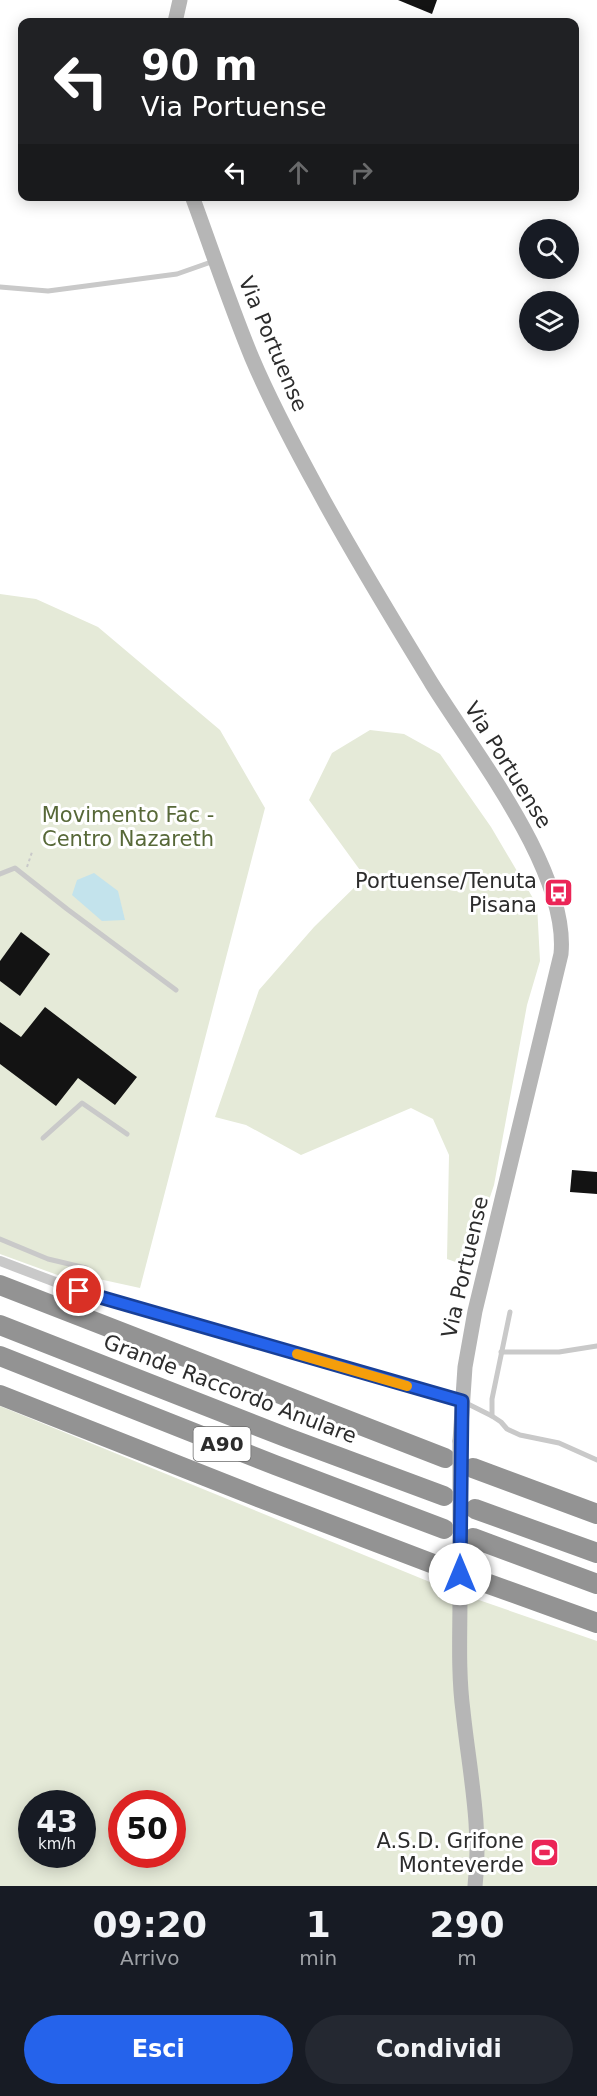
<!DOCTYPE html>
<html lang="it">
<style>
:root{--surface:#171b24;--page:#242831;--text:#f1f3f6;--muted:#9ea1a6;--accent:#2563eb}
body{margin:0;font-family:"DejaVu Sans",sans-serif;background:var(--page);color:var(--text);height:100vh;display:flex;flex-direction:column;font-size:22px;white-space:nowrap}
*{box-sizing:border-box;margin:0}
p{font-size:20px;color:var(--muted)}
.icon{flex:none;width:33px;height:33px;fill:none;stroke:currentColor;stroke-width:2;stroke-linecap:round;stroke-linejoin:round}
.map{position:relative;height:1886px;overflow:hidden}
.details{display:flex;flex-direction:column;background:var(--surface);flex:1}
.details>*{flex:none}
.guide{position:absolute;left:18px;top:18px;width:561px;height:183px;border-radius:12px;box-shadow:0 3px 15px #0003;background:#202124;color:#fff;overflow:hidden}
.controls{position:absolute;left:519px;top:219px;display:grid;gap:12px}
.controls a{display:grid;place-items:center;width:60px;height:60px;border-radius:50%;background:var(--surface);box-shadow:0 3px 15px #0003;font-size:30px}
.speed{position:absolute;left:18px;top:1790px;display:flex;gap:12px;font-size:30px;font-weight:700;text-align:center}
.speed>*{display:grid;place-content:center;width:78px;height:78px;border-radius:50%;background:var(--surface);box-shadow:0 3px 15px #0003;line-height:1}
.speed small{font-size:15px;font-weight:400}
.speed .limit{border:9px solid #d22;background:#fff;color:#111}
.pin{position:absolute;display:grid;place-items:center;width:51px;height:51px;color:#fff;margin:-26px;border:3px solid #fff;border-radius:50%;box-shadow:0 2px 6px #0007}
.me{position:absolute;width:66px;margin:-33px;rotate:0deg;stroke-linejoin:round;filter:drop-shadow(0 0 4px #0008)}
.turn{display:flex;align-items:center;gap:21px;height:126px;padding:0 24px;font-size:27px}
.turn .icon{width:78px;height:78px;stroke-width:2.5}
.turn b{display:block;font-size:42px;line-height:51px}
.lanes{display:flex;align-items:center;height:57px;padding:0 24px;background:#0003;justify-content:center;gap:30px;direction:ltr}
.lanes .off{opacity:.35}
.eta{display:flex;justify-content:space-evenly;align-items:center;height:102px;text-align:center}
.eta b{font-size:36px;font-weight:700;line-height:42px}
.cta{display:flex;gap:12px;margin-top:auto;padding:12px 24px}
.cta a{flex:1;height:69px;border-radius:36px;background:var(--accent);color:#fff;font-size:24px;font-weight:700;line-height:69px;text-align:center}
.cta a+a{background:var(--page);color:var(--text)}
.map>svg:first-child{display:block}
.green{fill:#e5ead8;fill-rule:evenodd}
.water{fill:#c3e3ec}
.building{fill:#131313}
.lines{fill:none;stroke-linecap:round;stroke-linejoin:round}
.path{stroke:#c9c9c9;stroke-width:2;stroke-dasharray:3 3;stroke-linecap:butt}
.lane{stroke:#c9c9c9;stroke-width:5}
.street{stroke:#c9c9c9;stroke-width:10}
.secondary{stroke:#b6b6b6;stroke-width:15}
.highway{stroke:#939393;stroke-width:20}
.secondary-bridge{stroke:#b6b6b6;stroke-width:15}
.route-casing{stroke:#184099;stroke-width:15}
.route{stroke:#2563eb;stroke-width:10}
.slow{stroke:#f59e0b;stroke-width:10}
.labels{text-anchor:middle;stroke-width:6;stroke-linejoin:round;paint-order:stroke}
.shield{fill:#fff;stroke:#6b6b6b;stroke-width:1.5}
.shield-label{font-size:20px;font-weight:bold;fill:#2c2c2c}
.street-label{font-size:21px;fill:#2c2c2c;stroke:#fff}
.park-label{font-size:21px;fill:#576838;stroke:#fff}
.poi-label{font-size:21px;fill:#2c2c2c;stroke:#fff;text-anchor:end}
</style>
<div class="map">
<svg width="597" height="1886" viewBox="0 0 597 1886">
<rect width="100%" height="100%" fill="#fff"/>
<g class="green">
<polygon points="0,594 36,599 98,627 220,730 265,808 140,1288 76,1274 74,1281 0,1254"/>
<polygon points="370,730 404,734 440,754 491,827 537,905 540,961 527,1005 494,1185 467,1266 447,1259 449,1155 433,1119 411,1108 301,1155 246,1125 215,1117 259,990 314,927 365,877 309,800 332,753"/>
<path d="M0,1406L447,1589L597,1641V1886H0ZM32,1803H82V1854H32ZM122,1803H172V1854H122Z"/>
</g>
<polygon class="water" points="94,873 118,891 125,920 102,921 72,895 77,880"/>
<g class="building">
<polygon points="398,0 437,0 432,14"/>
<polygon points="21,932 50,954 20,996 0,981 0,961"/>
<polygon points="45,1007 137,1077 115,1105 78,1078 56,1106 0,1064 0,1022 21,1037"/>
<polygon points="572,1170 597,1172 597,1194 570,1192"/>
</g>
<g class="lines">
<polyline class="path" points="27,867 32,852"/>
<g class="lane">
<polyline points="0,287 48,291 177,274 214,261"/>
<polyline points="0,874 15,868 67,909 176,990"/>
<polyline points="43,1138 82,1103 127,1134"/>
<polyline points="0,1239 48,1259 86,1268"/>
<polyline points="501,1352 559,1352 597,1346"/>
<polyline points="466,1403 492,1416 501,1422 507,1429 520,1435 559,1443 597,1460"/>
<polyline points="492,1416 492,1399 510,1312"/>
</g>
<polyline class="street" points="0,1261 79,1291 462,1401"/>
<g class="secondary">
<polyline points="175,22 180,0"/>
<path d="M192,196C212,250 230,305 252,358C271,403 294,446 317,488C353,555 393,620 432,684C475,753 569,872 561,954L475,1311L465,1367L460,1441"/>
<path d="M460,1596C460,1634 458,1673 463,1711C469,1769 482,1828 475,1886"/>
</g>
<g class="highway">
<polyline points="0,1285 445,1458"/>
<polyline points="0,1325 288,1438 444,1496"/>
<polyline points="0,1356 275,1465 444,1529"/>
<polyline points="0,1395 263,1499 444,1568"/>
<polyline points="473,1468 597,1514"/>
<polyline points="475,1509 597,1553"/>
<polyline points="473,1538 597,1584"/>
<polyline points="472,1578 597,1623"/>
</g>
<polyline class="secondary-bridge" points="460,1596 460,1441"/>
</g>
<g class="lines">
<defs>
<polyline id="route" points="79,1291 462,1401 460,1574"/>
</defs>
<use href="#route" class="route-casing"/>
<use href="#route" class="route"/>
<polyline class="slow" points="297,1354 407,1386"/>
</g>
<defs>
<symbol id="bus-square" viewBox="-11 -11 22 22"><rect x="-9" y="-9" width="18" height="18" rx="4" fill="#eb2557" stroke="#fff"/><path d="M-5-6H5V4H4V6H2V4H-2V6H-4V4H-5ZM-3.5-4V0h7V-4ZM-3.5 1.2v1.5H-2V1.2ZM2 1.2v1.5H3.5V1.2Z" fill="#fff"/></symbol>
<symbol id="stadium-square" viewBox="-11 -11 22 22"><rect x="-9" y="-9" width="18" height="18" rx="4" fill="#eb2557" stroke="#fff"/><path d="M0-5a6.5 5 0 1 0 0 10a6.5 5 0 1 0 0-10ZM-3.5-1.8h7v3.6h-7Z" fill="#fff"/></symbol>
</defs>
<g fill-rule="evenodd">
<use href="#bus-square" x="542" y="876" width="33" height="33"/>
<use href="#stadium-square" x="528" y="1836" width="33" height="33"/>
</g>
<g class="labels">
<rect class="shield" x="193.5" y="1427" width="57" height="34" rx="4.5"/>
<g class="shield-label">
<text x="222" y="1451">A90</text>
</g>
<g class="street-label">
<text transform="translate(273 344) rotate(67)" y="7">Via Portuense</text>
<text transform="translate(508 765) rotate(58)" y="7">Via Portuense</text>
<text transform="translate(465 1267) rotate(-77)" y="7">Via Portuense</text>
<text transform="translate(230 1389) rotate(21)" y="7">Grande Raccordo Anulare</text>
</g>
<g class="park-label">
<text x="128" y="822">Movimento Fac -<tspan x="128" dy="24">Centro Nazareth</tspan></text>
</g>
<g class="poi-label">
<text x="537" y="888">Portuense/Tenuta<tspan x="537" dy="24">Pisana</tspan></text>
<text x="524" y="1848">A.S.D. Grifone<tspan x="524" dy="24">Monteverde</tspan></text>
</g>
</g>
</svg>
<div class="controls">
<a><svg class="icon" aria-label="search" viewBox="0 0 24 24"><circle cx="10" cy="10" r="6"/><path d="M15 15l6 6"/></svg></a>
<a><svg class="icon" aria-label="layers" viewBox="0 0 24 24"><path d="M12 4l9 5-9 5-9-5zM3 14l9 5 9-5"/></svg></a>
</div>
<div class="speed"><div>43<small>km/h</small></div><div class="limit">50</div></div>
<div class="pin" style="left:79px;top:1291px;background:#d93025"><svg class="icon" aria-label="arrive" viewBox="0 0 24 24"><path d="M6 21V4h12l-3 4 3 4H6"/></svg></div>
<svg class="me" style="left:460px;top:1574px" viewBox="-20 -20 40 40"><circle r="19" fill="#fff"/><path d="M0-13L10 11 0 6-10 11z" fill="#2563eb"/></svg>
<div class="guide">
<div class="turn"><svg class="icon" aria-label="left" viewBox="0 0 24 24"><path d="M17 20v-9H6M10 6l-5 5 5 5"/></svg><div><b>90 m</b>Via Portuense</div></div>
<div class="lanes"><svg class="icon" aria-label="left" viewBox="0 0 24 24"><path d="M17 20v-9H6M10 6l-5 5 5 5"/></svg><svg class="icon off" aria-label="ahead" viewBox="0 0 24 24"><path d="M12 20V5M6 11l6-6 6 6"/></svg><svg class="icon off" aria-label="right" viewBox="0 0 24 24"><path d="M7 20v-9h11M14 6l5 5-5 5"/></svg></div>
</div>
</div>
<section class="details">
<div class="eta">
<div><b>09:20</b><p>Arrivo</p></div>
<div><b>1</b><p>min</p></div>
<div><b>290</b><p>m</p></div>
</div>
<div class="cta"><a>Esci</a><a>Condividi</a></div>
</section>
